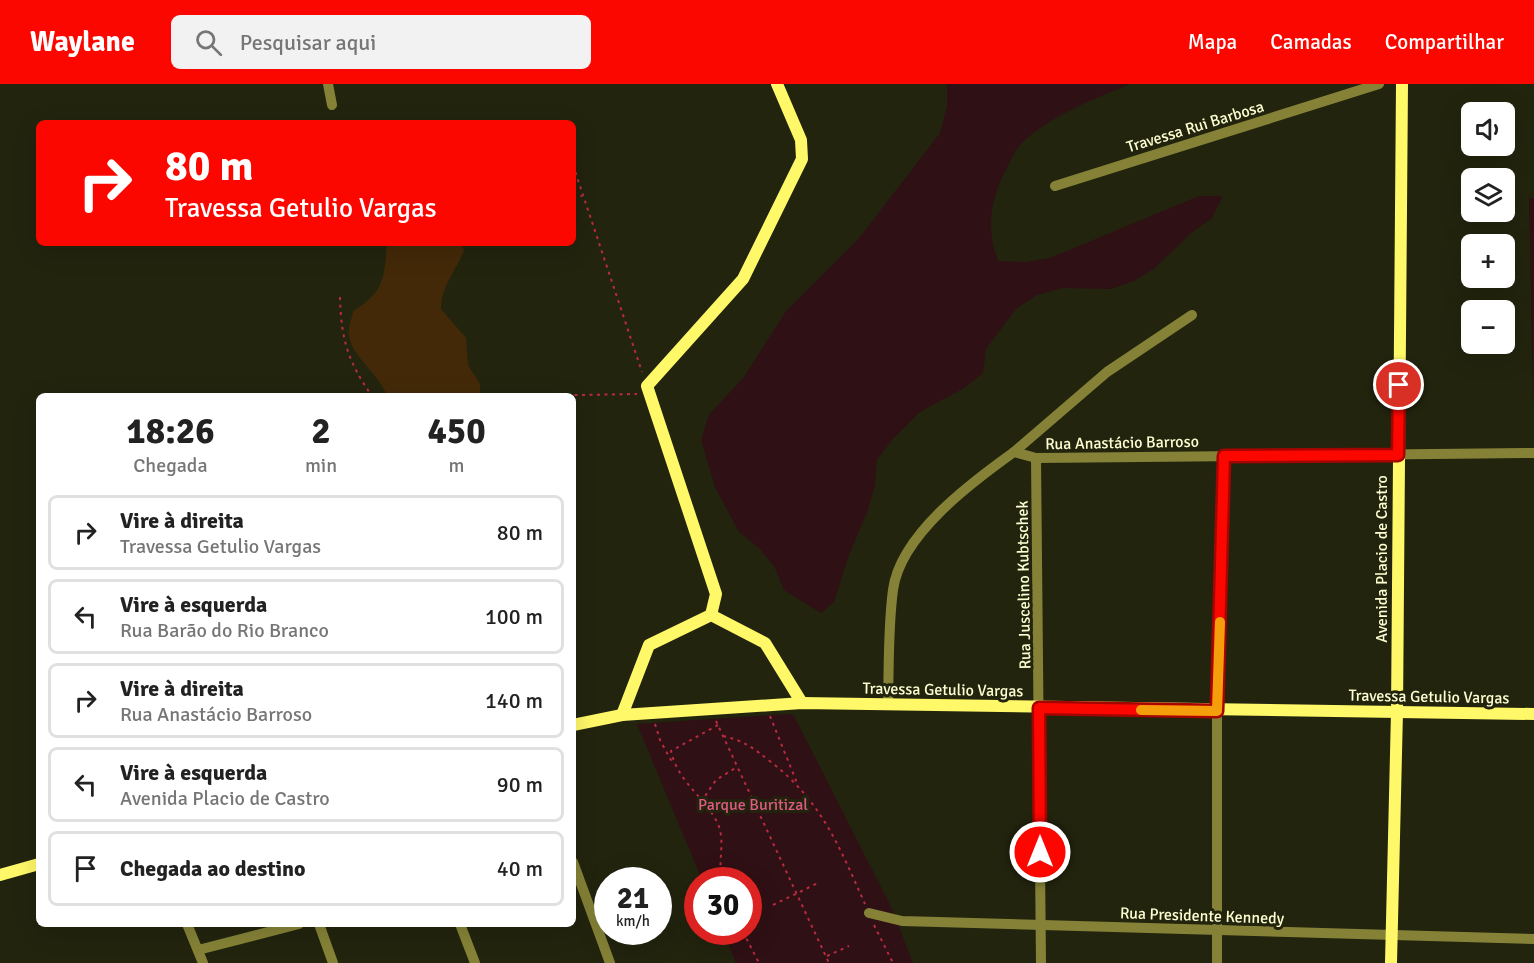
<!DOCTYPE html>
<html lang="pt">
<meta charset="utf-8">
<style>
:root{--surface:#fff;--page:#f2f2f2;--text:#222;--muted:#767676;--line:#e0e0e0;--accent:#fc0700}
body{margin:0;font-family:Signika,sans-serif;background:var(--page);color:var(--text);height:100vh;display:flex;flex-direction:column;font-size:22px;white-space:nowrap}
*{box-sizing:border-box;margin:0}
p{font-size:20px;color:var(--muted)}
.icon{flex:none;width:33px;height:33px;fill:none;stroke:currentColor;stroke-width:2;stroke-linecap:round;stroke-linejoin:round}
.map{position:relative;flex:1;overflow:hidden}
.drawer{position:absolute;left:36px;top:309px;width:540px;height:534px;display:flex;flex-direction:column;background:var(--surface);border-radius:9px;box-shadow:0 6px 24px #0002}
.drawer>*{flex:none}
.top-card{position:absolute;left:36px;top:36px;width:540px;height:126px;border-radius:9px;box-shadow:0 6px 24px #0002;background:#fc0700;color:#fff;overflow:hidden}
.buttons{position:absolute;left:1461px;top:18px;display:grid;gap:12px}
.buttons a{display:grid;place-items:center;width:54px;height:54px;border-radius:9px;background:var(--surface);box-shadow:0 6px 24px #0002;font-size:30px}
.speed{position:absolute;left:594px;top:783px;display:flex;gap:12px;font-size:30px;font-weight:700;text-align:center}
.speed>*{display:grid;place-content:center;width:78px;height:78px;border-radius:50%;background:var(--surface);box-shadow:0 6px 24px #0002;line-height:1}
.speed small{font-size:15px;font-weight:400}
.speed .limit{border:9px solid #d22;background:#fff;color:#111}
.pin{position:absolute;display:grid;place-items:center;width:51px;height:51px;color:#fff;margin:-26px;border:3px solid #fff;border-radius:50%;box-shadow:0 2px 6px #0007}
.me{position:absolute;width:66px;margin:-33px;rotate:0deg;stroke-linejoin:round;filter:drop-shadow(0 0 4px #0008)}
.turn{display:flex;align-items:center;gap:21px;height:126px;padding:0 30px;font-size:27px}
.turn .icon{width:78px;height:78px;stroke-width:2.5}
.turn b{display:block;font-size:42px;line-height:51px}
.eta{display:flex;justify-content:space-evenly;align-items:center;height:102px;text-align:center}
.eta b{font-size:36px;font-weight:700;line-height:42px}
ul{padding:0;list-style:none}
li{display:flex;align-items:center;gap:18px;height:75px;margin:0 12px 9px;padding:0 18px;border:3px solid var(--line);border-radius:9px}
li div{flex:1}
li b{display:block;font-size:22px}
li em{font-style:normal}
header{display:flex;align-items:center;gap:36px;box-sizing:border-box;height:84px;padding:0 30px;background:var(--accent);color:#fff}
header strong{font-size:28px}
nav{display:flex;gap:33px;margin-inline-start:auto;font-size:21px}
.search{width:420px;height:54px;background:var(--page);display:flex;align-items:center;gap:15px;box-sizing:border-box;padding:0 21px;border-radius:9px;color:var(--muted);font-size:22px}
.map>svg:first-child{display:block}
.green{fill:#2f1014}
.water{fill:#432908}
.lines{fill:none;stroke-linecap:round;stroke-linejoin:round}
.path{stroke:#b92b3e;stroke-width:2;stroke-dasharray:3 4.5;stroke-linecap:butt}
.street{stroke:#858237;stroke-width:10}
.secondary{stroke:#fff868;stroke-width:12}
.route-casing{stroke:#a40500;stroke-width:15}
.route{stroke:#fc0700;stroke-width:10}
.slow{stroke:#f59e0b;stroke-width:10}
.labels{text-anchor:middle;stroke-width:6;stroke-linejoin:round;paint-order:stroke}
.street-label{font-size:16px;fill:#fdffd1;stroke:#22240e}
.park-label{font-size:16px;fill:#e35985;stroke:#22240e}
</style>
<header>
<strong>Waylane</strong>
<div class="search"><svg class="icon" aria-label="search" viewBox="0 0 24 24"><circle cx="10" cy="10" r="6"/><path d="M15 15l6 6"/></svg>Pesquisar aqui</div>
<nav><a>Mapa</a><a>Camadas</a><a>Compartilhar</a></nav>
</header>
<div class="map">
<svg width="1534" height="879" viewBox="0 0 1534 879">
<rect width="100%" height="100%" fill="#22240e"/>
<g class="green">
<path d="M947,0H1130C1096,14 1047,33 1021,60C1016,65 1012,73 1009,80C991,112 985,142 998,177L1026,178L1050,174L1199,112H1223L1212,134L1191,149L1155,184L1134,197L1111,205L1062,204L1037,211L1016,225L986,265L983,289L964,304L920,328L892,356L877,376L875,401L868,426L849,471L834,518L821,529L784,506L775,484L759,464L739,448L715,403L701,356L709,331L744,293L786,227L860,153L940,49L947,22Z"/>
<polygon points="1529,114 1534,114 1533,322"/>
<polygon points="788,630 794,632 892,825 913,879 736,879 723,848 748,848 748,796 702,796 637,640"/>
</g>
<path class="water" d="M387,159H461L464,167C455,188 441,203 441,225L466,254L468,281L480,300V312H387C380,291 351,272 349,251C348,244 352,234 353,227C385,208 384,194 387,159Z"/>
<g class="lines">
<g class="path">
<polyline points="573,81 642,288"/>
<polyline points="573,113 582,112"/>
<path d="M340,213C341,255 348,278 372,312"/>
<polyline points="522,312 637,310"/>
<polyline points="770,632 797,699"/>
<polyline points="716,637 829,879"/>
<polyline points="655,640 660,656 672,678"/>
<path d="M718,641L671,667C677,696 702,711 716,736C727,755 717,777 722,796"/>
<path d="M723,652C745,657 753,664 771,678C822,718 839,762 865,820"/>
<polyline points="701,718 716,696 737,683"/>
<polyline points="773,821 820,798"/>
<polyline points="874,841 893,879"/>
<polyline points="743,848 759,879"/>
<polyline points="827,872 849,862"/>
</g>
<g class="street">
<polyline points="328,0 332,21"/>
<polyline points="1055,102 1379,0"/>
<polyline points="1014,368 1107,288 1192,231"/>
<polyline points="1036,374 1041,879"/>
<path d="M888,620C889,583 888,543 893,506C900,451 972,398 1014,368L1036,374L1534,369"/>
<polyline points="573,778 610,879"/>
<polyline points="869,829 902,837 1534,855"/>
<polyline points="187,840 203,879"/>
<polyline points="319,840 333,879"/>
<polyline points="460,840 475,879"/>
<polyline points="198,866 299,840"/>
<polyline points="1217,879 1217,627 1224,372"/>
</g>
<g class="secondary">
<polyline points="711,531 716,510 647,302 743,195 802,75 801,56 777,0"/>
<polyline points="622,631 649,561 711,531 765,559 802,619"/>
<polyline points="573,641 622,631 802,619 1534,630"/>
<polyline points="0,791 39,780"/>
<polyline points="1391,879 1397,628 1402,0"/>
</g>
</g>
<g class="lines">
<defs>
<polyline id="route" points="1040,768 1039,624 1217,627 1224,372 1398,371 1399,301"/>
</defs>
<use href="#route" class="route-casing"/>
<use href="#route" class="route"/>
<polyline class="slow" points="1141,626 1217,627 1220,538"/>
</g>
<g class="labels">
<g class="street-label">
<text transform="translate(1195 42) rotate(-17)" y="6">Travessa Rui Barbosa</text>
<text transform="translate(1122 358) rotate(-1)" y="6">Rua Anastácio Barroso</text>
<text transform="translate(1381 475) rotate(-90)" y="6">Avenida Placio de Castro</text>
<text transform="translate(1023 501) rotate(-91)" y="6">Rua Juscelino Kubtschek</text>
<text transform="translate(943 605) rotate(1)" y="6">Travessa Getulio Vargas</text>
<text transform="translate(1429 612) rotate(1)" y="6">Travessa Getulio Vargas</text>
<text transform="translate(1202 831) rotate(2)" y="6">Rua Presidente Kennedy</text>
</g>
<g class="park-label">
<text x="753" y="726">Parque Buritizal</text>
</g>
</g>
</svg>
<div class="buttons">
<a><svg class="icon" aria-label="sound" viewBox="0 0 24 24"><path d="M4 9h4l5-4v14l-5-4H4zM17 9q2 3 0 6"/></svg></a>
<a><svg class="icon" aria-label="layers" viewBox="0 0 24 24"><path d="M12 4l9 5-9 5-9-5zM3 14l9 5 9-5"/></svg></a>
<a>+</a>
<a>−</a>
</div>
<div class="speed"><div>21<small>km/h</small></div><div class="limit">30</div></div>
<div class="pin" style="left:1399px;top:301px;background:#d93025"><svg class="icon" aria-label="arrive" viewBox="0 0 24 24"><path d="M6 21V4h12l-3 4 3 4H6"/></svg></div>
<svg class="me" style="left:1040px;top:768px" viewBox="-20 -20 40 40"><circle r="17" fill="#fc0700" stroke="#fff" stroke-width="3"/><path d="M0-11L8 9 0 5-8 9z" fill="#fff"/></svg>
<div class="top-card">
<div class="turn"><svg class="icon" aria-label="right" viewBox="0 0 24 24"><path d="M7 20v-9h11M14 6l5 5-5 5"/></svg><div><b>80 m</b>Travessa Getulio Vargas</div></div>
</div>
<section class="drawer">
<div class="eta">
<div><b>18:26</b><p>Chegada</p></div>
<div><b>2</b><p>min</p></div>
<div><b>450</b><p>m</p></div>
</div>
<ul>
<li><svg class="icon" aria-label="right" viewBox="0 0 24 24"><path d="M7 20v-9h11M14 6l5 5-5 5"/></svg><div><b>Vire à direita</b><p>Travessa Getulio Vargas</p></div><em>80 m</em></li>
<li><svg class="icon" aria-label="left" viewBox="0 0 24 24"><path d="M17 20v-9H6M10 6l-5 5 5 5"/></svg><div><b>Vire à esquerda</b><p>Rua Barão do Rio Branco</p></div><em>100 m</em></li>
<li><svg class="icon" aria-label="right" viewBox="0 0 24 24"><path d="M7 20v-9h11M14 6l5 5-5 5"/></svg><div><b>Vire à direita</b><p>Rua Anastácio Barroso</p></div><em>140 m</em></li>
<li><svg class="icon" aria-label="left" viewBox="0 0 24 24"><path d="M17 20v-9H6M10 6l-5 5 5 5"/></svg><div><b>Vire à esquerda</b><p>Avenida Placio de Castro</p></div><em>90 m</em></li>
<li><svg class="icon" aria-label="arrive" viewBox="0 0 24 24"><path d="M6 21V4h12l-3 4 3 4H6"/></svg><div><b>Chegada ao destino</b></div><em>40 m</em></li>
</ul>
</section>
</div>
